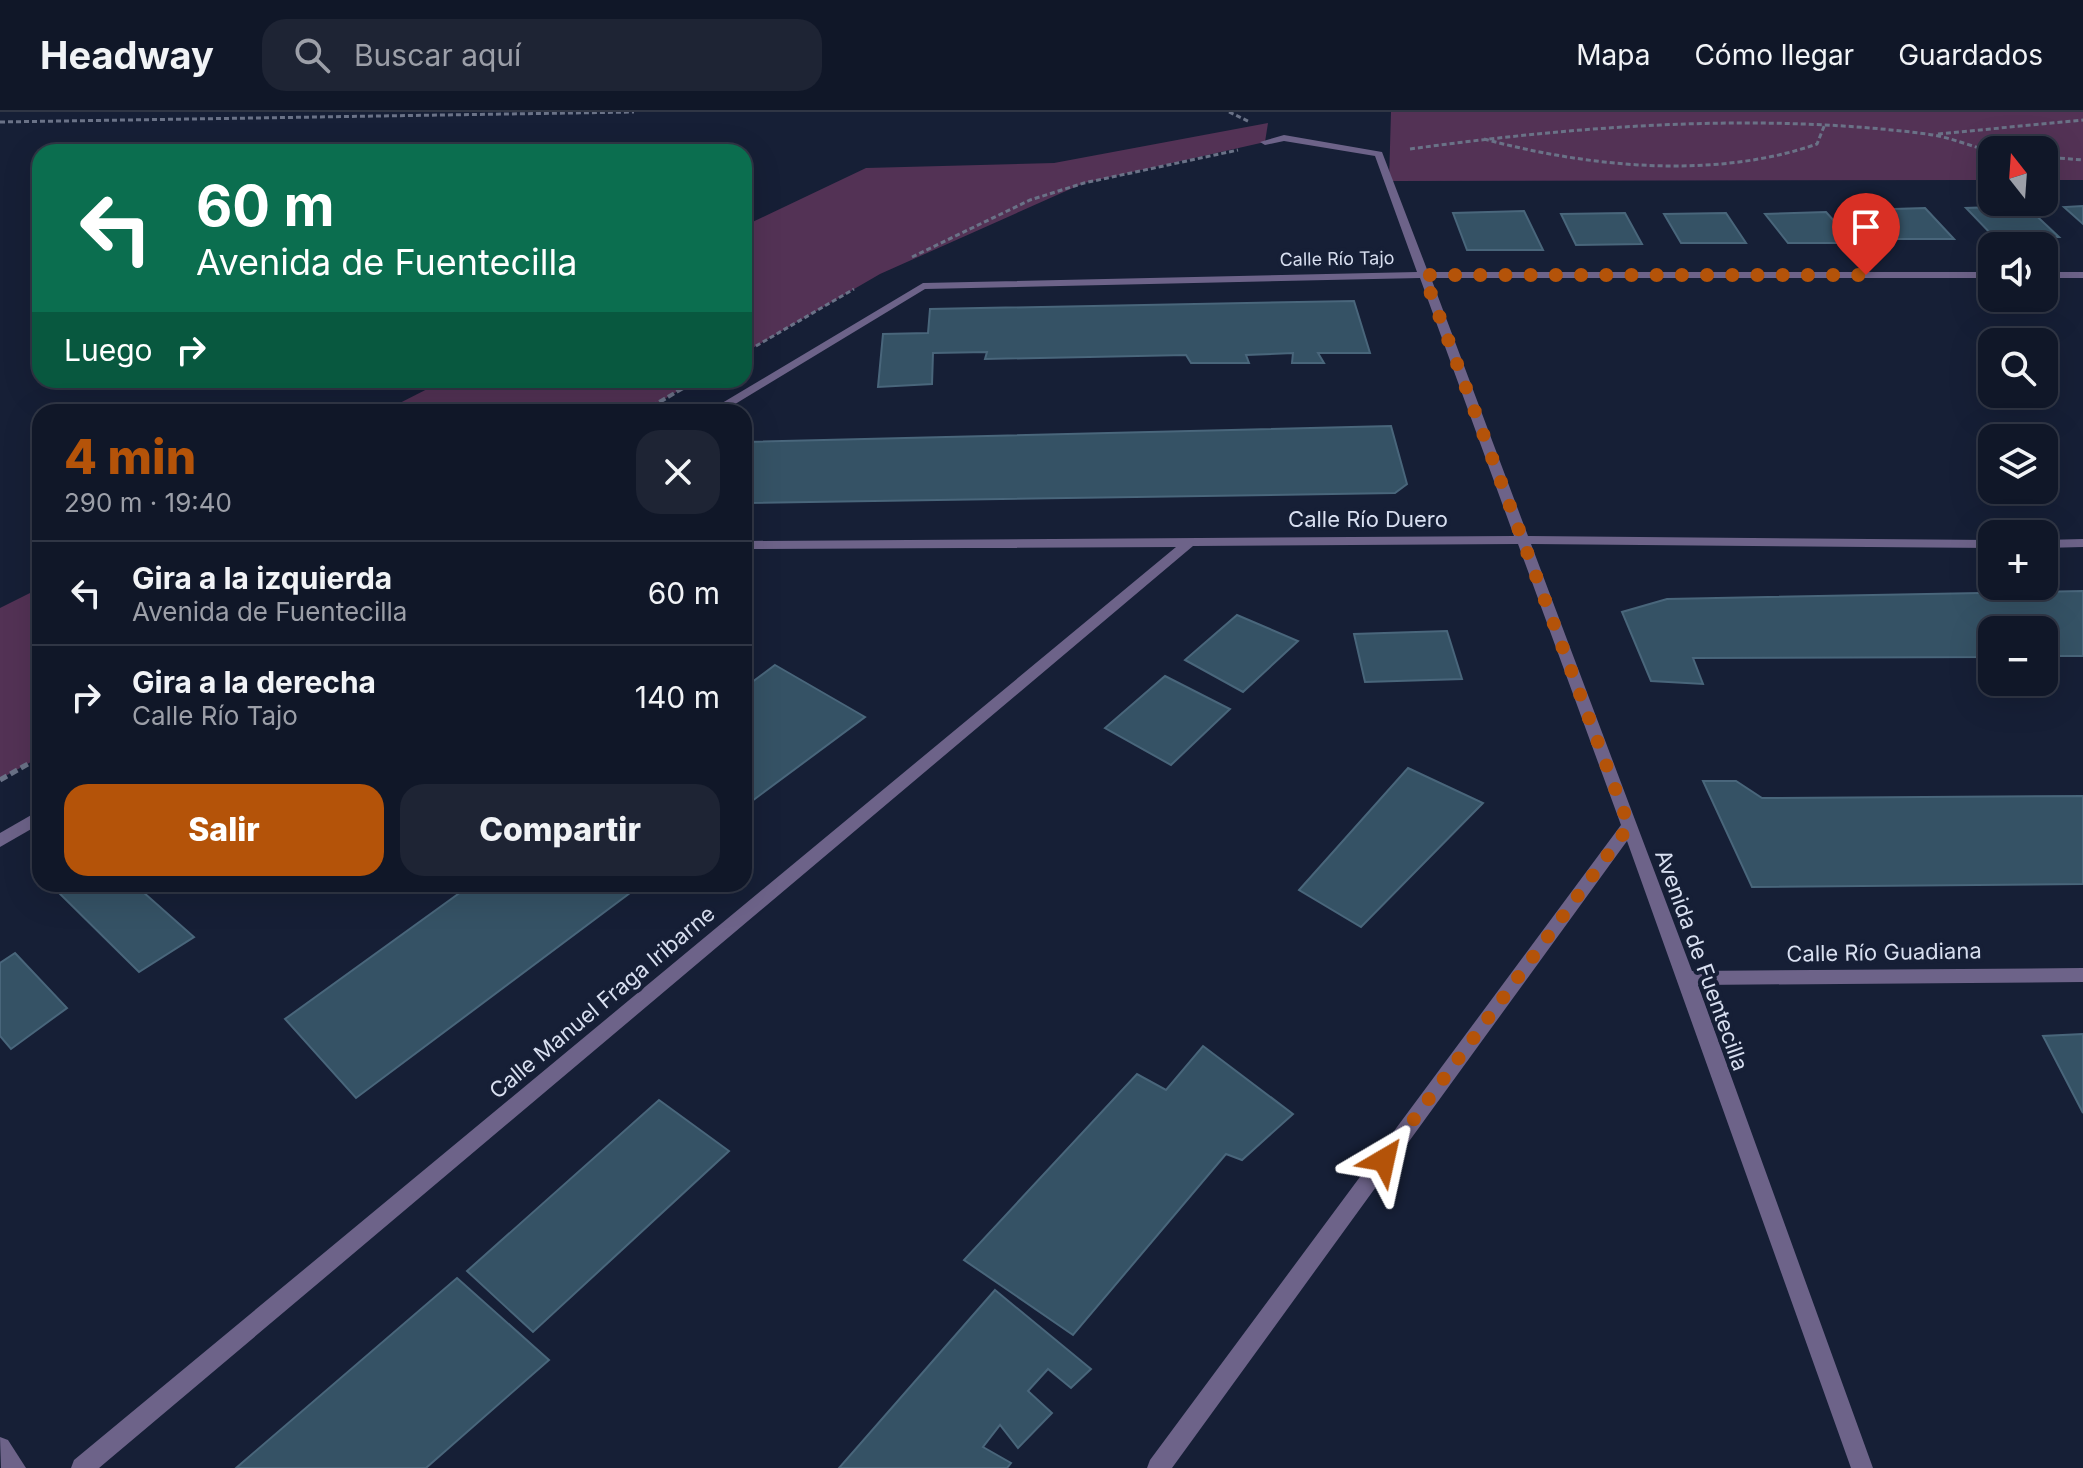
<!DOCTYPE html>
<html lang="es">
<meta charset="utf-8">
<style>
:root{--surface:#101728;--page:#1e2434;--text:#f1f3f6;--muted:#9c9fa8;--line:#303645;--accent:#b45309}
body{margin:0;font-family:Inter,sans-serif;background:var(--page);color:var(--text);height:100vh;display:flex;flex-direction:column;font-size:30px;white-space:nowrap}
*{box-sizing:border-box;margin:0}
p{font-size:26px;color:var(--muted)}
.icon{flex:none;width:44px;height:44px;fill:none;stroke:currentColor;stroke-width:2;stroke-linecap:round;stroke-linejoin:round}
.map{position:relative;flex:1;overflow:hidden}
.side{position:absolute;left:32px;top:292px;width:720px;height:488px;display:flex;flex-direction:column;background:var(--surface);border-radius:24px;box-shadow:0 8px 32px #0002,0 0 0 2px var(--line)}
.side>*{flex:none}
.hud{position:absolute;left:32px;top:32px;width:720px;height:244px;border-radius:24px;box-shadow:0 8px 32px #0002,0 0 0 2px var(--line);background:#0b6e4f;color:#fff;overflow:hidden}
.needle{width:52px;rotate:343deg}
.tools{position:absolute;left:1978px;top:24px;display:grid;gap:16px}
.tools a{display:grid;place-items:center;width:80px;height:80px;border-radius:16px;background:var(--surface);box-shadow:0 8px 32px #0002,0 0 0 2px var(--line);font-size:40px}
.pin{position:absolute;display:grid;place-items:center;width:68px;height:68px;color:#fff;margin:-82px -34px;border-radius:50% 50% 50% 0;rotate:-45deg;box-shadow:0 0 8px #0007}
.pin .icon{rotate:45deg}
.me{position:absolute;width:88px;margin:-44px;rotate:36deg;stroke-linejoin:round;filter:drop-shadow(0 0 6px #0008)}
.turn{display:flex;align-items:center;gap:28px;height:168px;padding:0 32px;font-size:36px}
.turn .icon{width:104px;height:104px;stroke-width:2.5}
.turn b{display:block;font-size:56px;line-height:68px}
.then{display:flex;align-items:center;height:76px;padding:0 32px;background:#0003;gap:16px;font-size:30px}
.round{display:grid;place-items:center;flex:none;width:84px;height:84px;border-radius:24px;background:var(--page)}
.headline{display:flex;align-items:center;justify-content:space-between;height:136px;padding:0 32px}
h1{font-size:48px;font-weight:800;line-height:60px;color:var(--accent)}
.action{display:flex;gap:16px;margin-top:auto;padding:16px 32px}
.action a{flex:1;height:92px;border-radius:24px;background:var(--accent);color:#fff;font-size:32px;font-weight:800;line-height:92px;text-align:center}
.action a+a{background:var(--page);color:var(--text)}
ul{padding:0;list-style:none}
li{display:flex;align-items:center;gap:24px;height:104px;padding:0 32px;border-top:2px solid var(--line)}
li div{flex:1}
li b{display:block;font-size:30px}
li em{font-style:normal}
header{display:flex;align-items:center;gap:48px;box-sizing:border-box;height:112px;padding:0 40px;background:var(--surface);border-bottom:2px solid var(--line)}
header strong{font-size:38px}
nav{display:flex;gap:44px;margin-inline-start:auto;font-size:28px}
.search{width:560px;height:72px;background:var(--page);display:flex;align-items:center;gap:20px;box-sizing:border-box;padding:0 28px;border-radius:24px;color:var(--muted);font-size:30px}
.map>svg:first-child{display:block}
.green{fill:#533255}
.building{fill:#355265;stroke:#49667b;stroke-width:2}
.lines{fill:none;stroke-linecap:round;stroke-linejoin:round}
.path-far2{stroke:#6a7287;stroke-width:3;stroke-dasharray:5 3;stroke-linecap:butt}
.path-far1{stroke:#6a7287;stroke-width:4;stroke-dasharray:7 3;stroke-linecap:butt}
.path{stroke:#6a7287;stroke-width:5;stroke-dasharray:8 4;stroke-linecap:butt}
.street{fill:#6d6389;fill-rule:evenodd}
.route{stroke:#b45309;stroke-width:14;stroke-dasharray:0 25.2}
.labels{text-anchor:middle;stroke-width:8;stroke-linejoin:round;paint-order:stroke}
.far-street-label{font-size:18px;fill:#d8dff0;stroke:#161f36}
.street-label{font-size:22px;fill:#d8dff0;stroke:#161f36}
</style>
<header>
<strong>Headway</strong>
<div class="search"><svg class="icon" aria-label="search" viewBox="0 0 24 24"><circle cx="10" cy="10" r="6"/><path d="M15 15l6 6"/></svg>Buscar aquí</div>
<nav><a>Mapa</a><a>Cómo llegar</a><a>Guardados</a></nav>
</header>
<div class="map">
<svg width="2083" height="1356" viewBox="0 0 2083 1356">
<rect width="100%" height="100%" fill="#161f36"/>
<g class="green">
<polygon points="1391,0 2083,0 2083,68 2044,68 2044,38 1992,38 1992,68 1389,69"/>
<polygon points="1268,11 1265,30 1084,71 880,162 744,241 744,114 866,56 1054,51"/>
<polygon points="445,268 697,268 642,300 382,300"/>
<polygon points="40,476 40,645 0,667 0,496"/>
</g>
<g class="building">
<polygon points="2026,94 2059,125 1994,125 1966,96"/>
<polygon points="2083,94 2083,112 2064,95"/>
<polygon points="1925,96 1954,127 1889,127 1863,98"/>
<polygon points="1524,99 1543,138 1467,138 1453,101"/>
<polygon points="1826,100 1854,131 1788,131 1765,102"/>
<polygon points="1625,101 1642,132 1576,133 1561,102"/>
<polygon points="1726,101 1746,131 1681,131 1664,102"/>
<polygon points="1354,189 1370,241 1318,241 1324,251 1292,251 1293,241 1246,243 1249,251 1191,251 1186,243 985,247 987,240 933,241 932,272 878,275 883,222 928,221 930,197"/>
<polygon points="1391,314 1407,372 1395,381 744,391 747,381 744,381 744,330"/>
<polygon points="2083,479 2083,544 2044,544 2044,518 1992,518 1992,545 1693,546 1703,572 1651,569 1622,500 1667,487"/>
<polygon points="1237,503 1298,529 1243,580 1185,548"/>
<polygon points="1447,519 1462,567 1365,570 1354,522"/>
<polygon points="775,553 865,605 744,695 744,576"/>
<polygon points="1165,564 1230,597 1171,653 1105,616"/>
<polygon points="1408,656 1483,691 1361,815 1299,778"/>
<polygon points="1703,669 1736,669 1762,686 2083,684 2083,772 1752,775"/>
<polygon points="50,772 134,772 194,825 139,860"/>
<polygon points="472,772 642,772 356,986 285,907"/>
<polygon points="15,841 67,896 11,937 0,924 0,851"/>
<polygon points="2083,922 2083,1001 2043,924"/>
<polygon points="1203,934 1293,1002 1242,1048 1226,1042 1073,1223 964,1148 1137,962 1166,978"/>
<polygon points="659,988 729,1039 533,1220 467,1159"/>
<polygon points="457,1166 549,1248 426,1356 236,1356"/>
<polygon points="995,1178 1091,1257 1071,1276 1048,1257 1028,1279 1052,1301 1018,1336 1000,1313 983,1335 1011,1351 1007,1356 839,1356"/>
</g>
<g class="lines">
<g class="path-far2">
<polyline points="1229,0 1250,10"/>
<polyline points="0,10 634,0"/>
<polyline points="1938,22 2083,8"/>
<path d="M1484,27C1588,55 1714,68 1817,32L1825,12"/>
<path d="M1410,37C1579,14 1757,0 1927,22C1949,25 1971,34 1992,40"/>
<polyline points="2044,45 2083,48"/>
<polyline points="912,145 1030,88 1084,71 1238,38"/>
<polyline points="749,238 854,177"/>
</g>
<g class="path-far1">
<polyline points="744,241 752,236"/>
<polyline points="642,300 697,268"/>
</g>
<polyline class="path" points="0,668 40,645"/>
<g class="street">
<polygon points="1284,23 1382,40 1428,160 1992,160 1992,166 1431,166 1528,424 1992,428 1992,436 1531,432 1692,859 2083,856 2083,870 1698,873 1873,1356 1851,1356 1627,729 1172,1356 1147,1356 1150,1348 1621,713 1518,432 1193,434 99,1356 71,1356 74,1348 1176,435 744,437 744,429 1514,424 1420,166 925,177 722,300 707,300 923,171 1417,160 1375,44 1284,29 1265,33 1260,30"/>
<rect x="2044" y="160" width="39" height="6"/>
<polygon points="2083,427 2083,435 2044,436 2044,428"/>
<polygon points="40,698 40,712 0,735 0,721"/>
<polygon points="0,1325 8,1328 26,1356 1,1356"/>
</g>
</g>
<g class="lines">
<polyline class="route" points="1384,1048 1629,714 1424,163 1866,163"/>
</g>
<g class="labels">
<g class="far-street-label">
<text transform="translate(1337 147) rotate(-1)" y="6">Calle Río Tajo</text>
</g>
<g class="street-label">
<text x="1368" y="415">Calle Río Duero</text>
<text transform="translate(1884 840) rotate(-1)" y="8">Calle Río Guadiana</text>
<text transform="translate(1702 848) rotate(70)" y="8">Avenida de Fuentecilla</text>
<text transform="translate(602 890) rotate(-40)" y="8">Calle Manuel Fraga Iribarne</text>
</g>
</g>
</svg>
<div class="tools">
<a><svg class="needle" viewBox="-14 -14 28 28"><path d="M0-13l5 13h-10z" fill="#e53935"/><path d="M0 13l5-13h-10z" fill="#9c9fa8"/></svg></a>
<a><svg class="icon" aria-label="sound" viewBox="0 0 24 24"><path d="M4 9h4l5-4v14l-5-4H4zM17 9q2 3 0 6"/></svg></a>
<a><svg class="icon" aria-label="search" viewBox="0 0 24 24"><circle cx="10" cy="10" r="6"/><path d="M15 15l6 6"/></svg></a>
<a><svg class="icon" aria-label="layers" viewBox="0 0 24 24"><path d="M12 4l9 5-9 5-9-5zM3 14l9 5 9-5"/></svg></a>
<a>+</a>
<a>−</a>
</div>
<div class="pin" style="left:1866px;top:163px;background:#d93025"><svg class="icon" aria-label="arrive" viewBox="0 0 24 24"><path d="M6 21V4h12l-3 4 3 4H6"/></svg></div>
<svg class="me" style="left:1384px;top:1048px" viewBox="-20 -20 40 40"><path d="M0-17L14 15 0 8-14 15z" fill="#b45309" stroke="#fff" stroke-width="4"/></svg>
<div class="hud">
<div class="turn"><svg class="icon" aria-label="left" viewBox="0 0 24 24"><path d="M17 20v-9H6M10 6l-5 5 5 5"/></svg><div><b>60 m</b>Avenida de Fuentecilla</div></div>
<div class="then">Luego<svg class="icon" aria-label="right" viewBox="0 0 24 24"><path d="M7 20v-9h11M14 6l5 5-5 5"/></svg></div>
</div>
<section class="side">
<div class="headline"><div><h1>4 min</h1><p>290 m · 19:40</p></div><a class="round"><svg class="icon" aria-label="close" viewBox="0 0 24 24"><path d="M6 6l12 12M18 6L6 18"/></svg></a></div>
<ul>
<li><svg class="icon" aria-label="left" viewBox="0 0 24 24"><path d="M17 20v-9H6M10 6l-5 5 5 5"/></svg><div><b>Gira a la izquierda</b><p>Avenida de Fuentecilla</p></div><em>60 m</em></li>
<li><svg class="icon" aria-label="right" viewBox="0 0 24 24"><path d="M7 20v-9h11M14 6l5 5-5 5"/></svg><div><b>Gira a la derecha</b><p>Calle Río Tajo</p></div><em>140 m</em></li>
</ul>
<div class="action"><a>Salir</a><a>Compartir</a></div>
</section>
</div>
